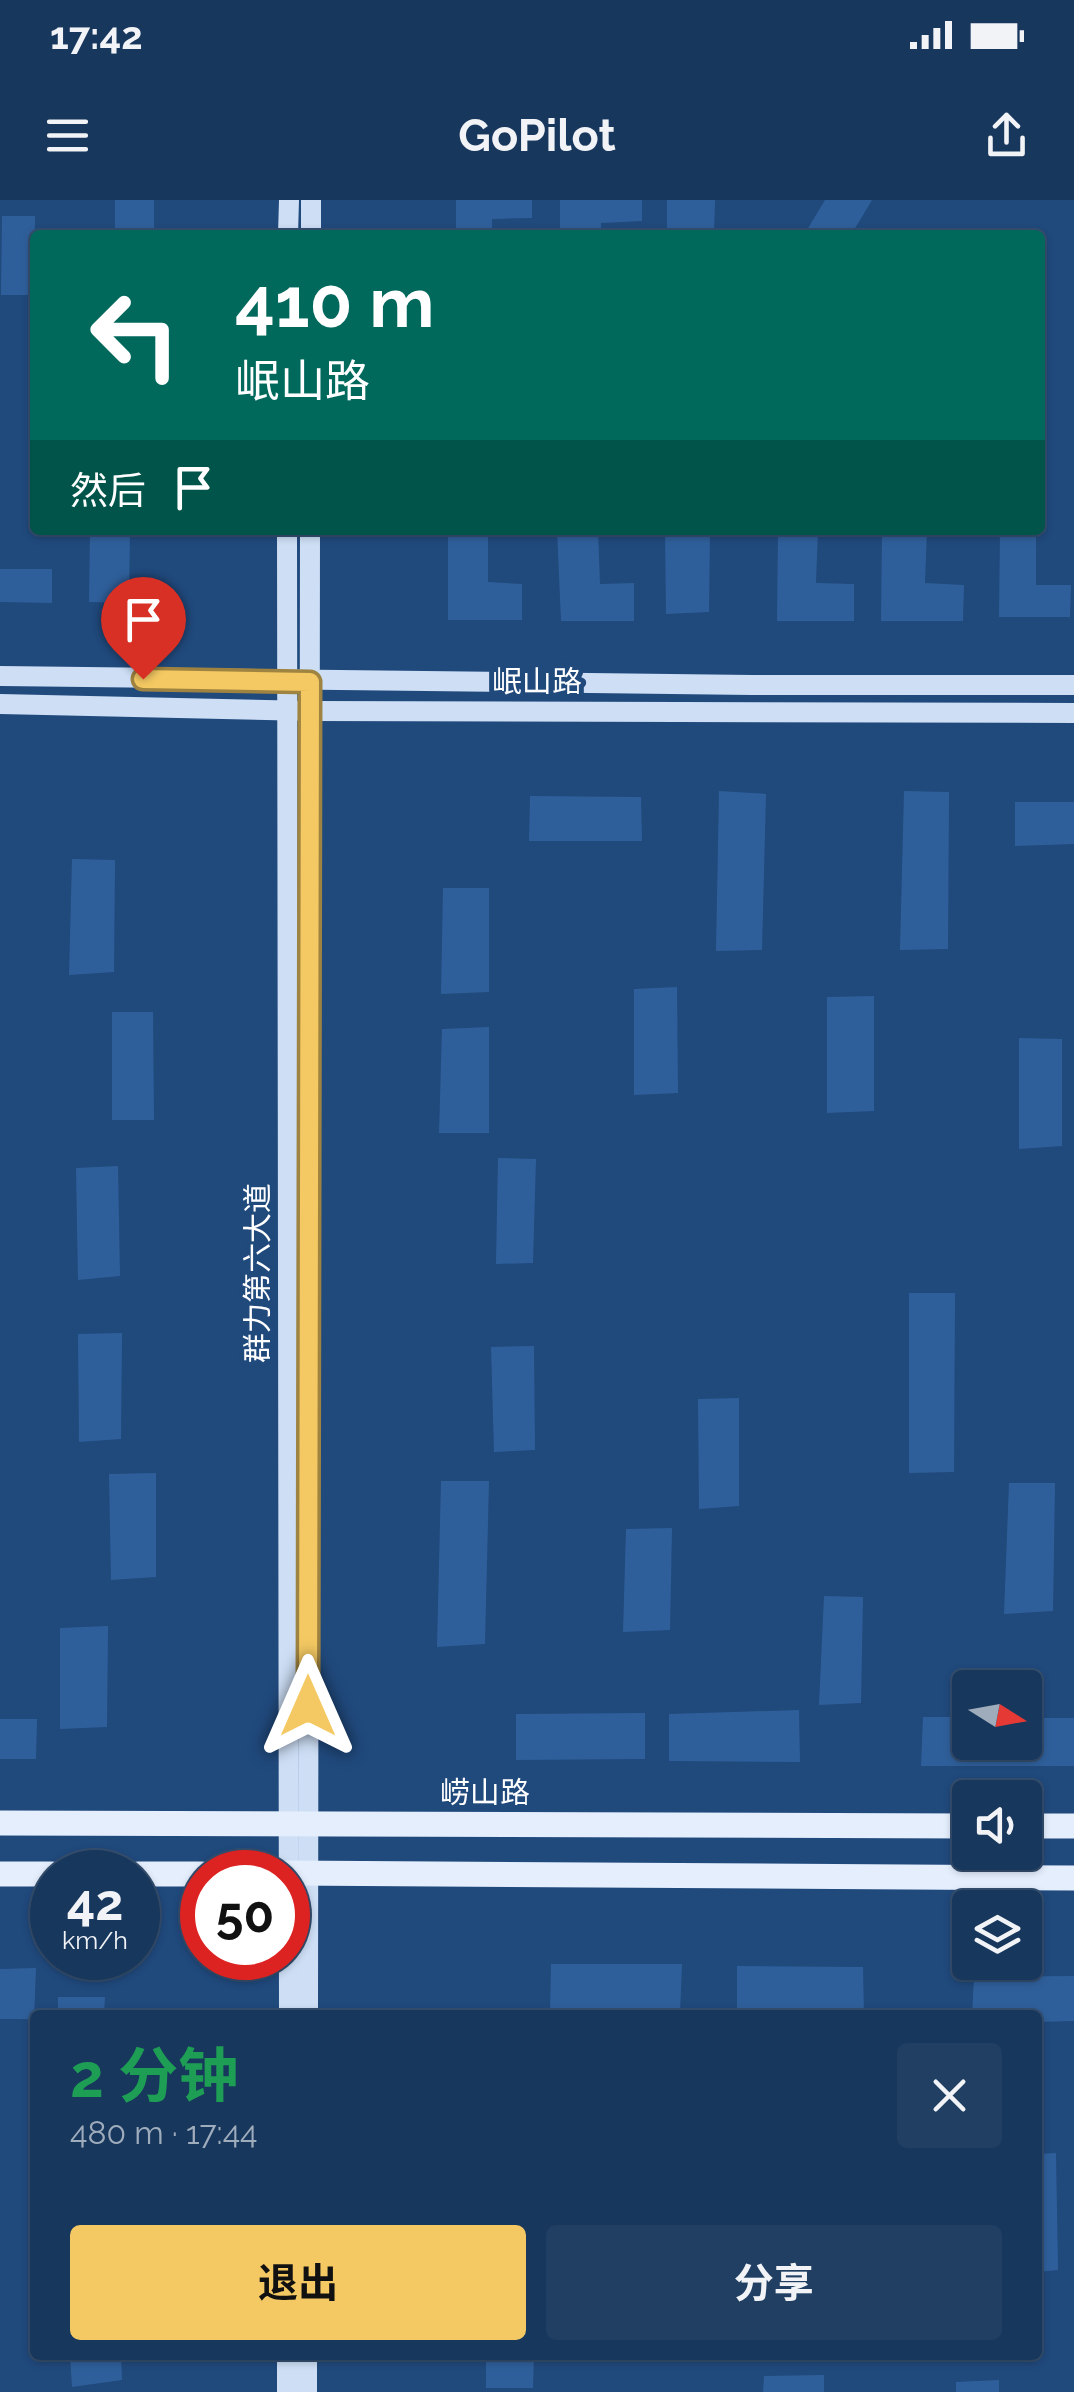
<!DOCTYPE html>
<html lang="zh">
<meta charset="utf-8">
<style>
:root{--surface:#18375d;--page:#213f63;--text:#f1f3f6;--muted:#9facbc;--line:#365172;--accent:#f4c963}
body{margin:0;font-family:Raleway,"Noto Sans SC",sans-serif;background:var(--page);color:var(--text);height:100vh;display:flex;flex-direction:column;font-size:38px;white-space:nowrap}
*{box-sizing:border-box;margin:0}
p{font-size:32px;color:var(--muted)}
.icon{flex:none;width:55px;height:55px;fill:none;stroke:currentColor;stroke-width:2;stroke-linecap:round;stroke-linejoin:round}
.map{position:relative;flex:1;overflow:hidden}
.details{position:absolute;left:30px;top:1810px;width:1012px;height:350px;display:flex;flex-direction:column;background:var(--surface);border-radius:10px;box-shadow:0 2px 8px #0004,0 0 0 2px var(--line)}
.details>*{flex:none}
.hud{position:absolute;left:30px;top:30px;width:1015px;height:305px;border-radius:10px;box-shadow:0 2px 8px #0004,0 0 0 2px var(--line);background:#00695c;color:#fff;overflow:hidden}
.needle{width:65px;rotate:101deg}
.controls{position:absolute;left:952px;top:1470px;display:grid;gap:20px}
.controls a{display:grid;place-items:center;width:90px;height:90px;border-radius:10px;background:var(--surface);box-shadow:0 2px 8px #0004,0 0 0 2px var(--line);font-size:50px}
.speed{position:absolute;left:30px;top:1650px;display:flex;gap:20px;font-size:50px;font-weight:700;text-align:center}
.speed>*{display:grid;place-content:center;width:130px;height:130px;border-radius:50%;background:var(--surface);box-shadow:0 2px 8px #0004,0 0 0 2px var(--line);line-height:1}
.speed small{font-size:25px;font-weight:400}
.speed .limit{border:15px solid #d22;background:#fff;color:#111}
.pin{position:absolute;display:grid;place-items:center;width:85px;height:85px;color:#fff;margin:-102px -42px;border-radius:50% 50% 50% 0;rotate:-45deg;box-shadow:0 0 10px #0007}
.pin .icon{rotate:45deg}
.me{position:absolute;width:110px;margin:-55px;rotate:0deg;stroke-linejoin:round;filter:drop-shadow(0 0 8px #0008)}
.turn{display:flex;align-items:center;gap:35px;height:210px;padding:0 40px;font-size:45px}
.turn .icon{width:130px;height:130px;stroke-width:2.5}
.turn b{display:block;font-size:70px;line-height:85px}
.then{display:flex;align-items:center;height:95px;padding:0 40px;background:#0003;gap:20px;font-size:38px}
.round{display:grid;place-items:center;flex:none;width:105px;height:105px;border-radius:10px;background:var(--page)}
.summary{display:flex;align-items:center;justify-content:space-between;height:170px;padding:0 40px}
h1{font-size:60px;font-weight:700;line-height:75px;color:#1e9e55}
.primary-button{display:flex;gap:20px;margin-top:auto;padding:20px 40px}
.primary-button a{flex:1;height:115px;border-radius:10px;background:var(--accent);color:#111;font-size:40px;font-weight:700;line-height:115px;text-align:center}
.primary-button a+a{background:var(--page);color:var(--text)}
.status{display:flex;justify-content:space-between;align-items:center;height:70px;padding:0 50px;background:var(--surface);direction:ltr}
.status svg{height:28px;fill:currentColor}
header{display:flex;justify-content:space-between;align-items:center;height:130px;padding:0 40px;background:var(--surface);font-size:45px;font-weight:700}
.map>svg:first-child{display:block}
.building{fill:#2f5f9a}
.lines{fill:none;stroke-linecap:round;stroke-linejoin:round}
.secondary{stroke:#cddef5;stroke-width:20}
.primary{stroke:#e4eefd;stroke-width:25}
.route-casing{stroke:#9f8340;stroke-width:25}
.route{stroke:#f4c963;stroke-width:18}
.labels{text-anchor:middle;stroke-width:10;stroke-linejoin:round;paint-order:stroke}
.street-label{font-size:30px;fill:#fff;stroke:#20497c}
</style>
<div class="status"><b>17:42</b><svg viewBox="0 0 49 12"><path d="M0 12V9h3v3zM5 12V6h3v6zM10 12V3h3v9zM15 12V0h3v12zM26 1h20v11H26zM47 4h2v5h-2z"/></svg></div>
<header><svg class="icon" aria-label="menu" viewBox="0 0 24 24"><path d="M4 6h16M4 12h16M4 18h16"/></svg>GoPilot<svg class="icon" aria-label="share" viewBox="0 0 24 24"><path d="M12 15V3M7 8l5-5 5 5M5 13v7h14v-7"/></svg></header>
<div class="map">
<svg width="1074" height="2192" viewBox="0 0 1074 2192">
<rect width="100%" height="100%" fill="#20497c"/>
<g class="building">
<rect x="115" y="0" width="39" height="35"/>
<polygon points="456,0 532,0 532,18 492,19 492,35 456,35"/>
<polygon points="560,0 642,0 642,21 601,23 601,35 560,35"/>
<polygon points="667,0 715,0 714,35 667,35"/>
<polygon points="825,0 872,0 851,35 804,35"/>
<polygon points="2,16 35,16 34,95 1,95"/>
<polygon points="90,330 130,330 129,403 89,402"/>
<polygon points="448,330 488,330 488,382 522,384 522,420 448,420"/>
<polygon points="557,330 598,330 600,384 634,383 634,421 561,421"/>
<polygon points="665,330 710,330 709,412 666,414"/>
<polygon points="778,330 818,330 816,383 854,384 854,421 777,421"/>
<polygon points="882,330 927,330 925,383 964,385 963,421 881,421"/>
<polygon points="1000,330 1036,330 1036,385 1071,385 1070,417 999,417"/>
<polygon points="0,369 52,369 52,403 0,402"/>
<polygon points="719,591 766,594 762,750 716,751"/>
<polygon points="904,591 949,592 948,749 900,750"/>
<polygon points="530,596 641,597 642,641 529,641"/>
<polygon points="1015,602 1074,602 1074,644 1015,646"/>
<polygon points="72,659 115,660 114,772 69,775"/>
<polygon points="443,688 489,688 489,792 441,794"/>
<polygon points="677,787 678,893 634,895 634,789"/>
<polygon points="874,796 874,911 827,913 827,797"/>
<polygon points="112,812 153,812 154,920 112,920"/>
<polygon points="489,827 489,933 439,933 442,829"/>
<polygon points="1019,838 1062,839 1062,946 1019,949"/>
<polygon points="498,958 536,959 533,1063 496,1064"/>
<polygon points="118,966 120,1076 78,1080 76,968"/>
<polygon points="909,1093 955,1093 954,1272 909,1273"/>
<polygon points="122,1133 121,1239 79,1242 78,1134"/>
<polygon points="534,1146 535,1250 494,1252 491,1147"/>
<polygon points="739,1198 739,1306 699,1309 698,1199"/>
<polygon points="156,1273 156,1377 111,1380 109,1274"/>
<polygon points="441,1281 489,1281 485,1444 437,1447"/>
<polygon points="1009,1283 1055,1283 1053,1411 1004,1414"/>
<polygon points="672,1328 670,1430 623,1432 626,1329"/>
<polygon points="824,1396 863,1397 861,1503 819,1505"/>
<polygon points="108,1426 107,1527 60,1529 60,1428"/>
<polygon points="799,1510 800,1562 669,1561 669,1514"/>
<polygon points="645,1513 645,1559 516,1560 516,1514"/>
<polygon points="923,1517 970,1517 970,1542 1025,1542 1025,1518 1074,1518 1074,1566 921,1566"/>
<polygon points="0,1519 37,1519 36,1559 0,1559"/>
<polygon points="551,1764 682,1764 680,1814 550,1814"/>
<polygon points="737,1766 863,1767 864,1815 737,1815"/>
<polygon points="36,1768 34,1819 0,1819 0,1769"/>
<polygon points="1074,1776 1074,1821 1038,1822 1038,1815 972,1815 974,1777"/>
<polygon points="58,1797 105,1797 104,1815 58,1815"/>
<polygon points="1056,1953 1058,2070 1038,2072 1038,1954"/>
<polygon points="70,2155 121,2155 122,2180 72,2187"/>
<polygon points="486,2155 534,2155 533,2188 486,2188"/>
<polygon points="824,2175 824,2192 763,2192 764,2176"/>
<polygon points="999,2180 999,2192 956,2192 956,2182"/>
</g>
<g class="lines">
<g class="secondary">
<polyline points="288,35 289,0"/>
<polyline points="311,35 311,0"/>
<polyline points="287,330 289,1815"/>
<polyline points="0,476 752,485 1074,485"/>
<polyline points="0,504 311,511 1074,513"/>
<polyline points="308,1815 310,330"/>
<polyline points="287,2192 287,2155"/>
<polyline points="307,2192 307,2155"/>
</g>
<g class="primary">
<polyline points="0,1623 970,1626"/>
<polyline points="1025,1626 1074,1626"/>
<polyline points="288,1673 1074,1678"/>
<polyline points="0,1674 52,1674"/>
<polyline points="138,1674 202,1674"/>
</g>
</g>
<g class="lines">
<defs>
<polyline id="route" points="143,479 310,482 308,1506"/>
</defs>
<use href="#route" class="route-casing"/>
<use href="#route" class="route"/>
</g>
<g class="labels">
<g class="street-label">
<text x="537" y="492">岷山路</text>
<text transform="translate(258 1073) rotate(-90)" y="10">群力第六大道</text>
<text x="485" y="1603">崂山路</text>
</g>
</g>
</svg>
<div class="controls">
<a><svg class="needle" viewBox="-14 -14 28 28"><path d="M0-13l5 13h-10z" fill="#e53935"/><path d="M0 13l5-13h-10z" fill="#9facbc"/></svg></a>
<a><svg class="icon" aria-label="sound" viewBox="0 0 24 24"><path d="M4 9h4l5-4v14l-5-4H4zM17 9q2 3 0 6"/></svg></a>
<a><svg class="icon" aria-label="layers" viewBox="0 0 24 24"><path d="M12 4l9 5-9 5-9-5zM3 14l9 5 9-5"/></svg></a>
</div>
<div class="speed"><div>42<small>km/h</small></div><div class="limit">50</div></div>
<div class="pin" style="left:143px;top:479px;background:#d93025"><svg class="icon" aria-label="arrive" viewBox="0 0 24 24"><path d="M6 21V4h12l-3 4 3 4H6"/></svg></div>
<svg class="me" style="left:308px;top:1506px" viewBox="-20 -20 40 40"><path d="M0-17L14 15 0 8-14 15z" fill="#f4c963" stroke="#fff" stroke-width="4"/></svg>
<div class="hud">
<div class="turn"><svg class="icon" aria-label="left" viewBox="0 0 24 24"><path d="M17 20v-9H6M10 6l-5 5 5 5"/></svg><div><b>410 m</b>岷山路</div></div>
<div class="then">然后<svg class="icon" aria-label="arrive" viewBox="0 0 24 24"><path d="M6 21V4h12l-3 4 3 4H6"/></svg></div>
</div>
<section class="details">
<div class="summary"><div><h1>2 分钟</h1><p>480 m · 17:44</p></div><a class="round"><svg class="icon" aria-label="close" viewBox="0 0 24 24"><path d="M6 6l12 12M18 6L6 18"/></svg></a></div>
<div class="primary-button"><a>退出</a><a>分享</a></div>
</section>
</div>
